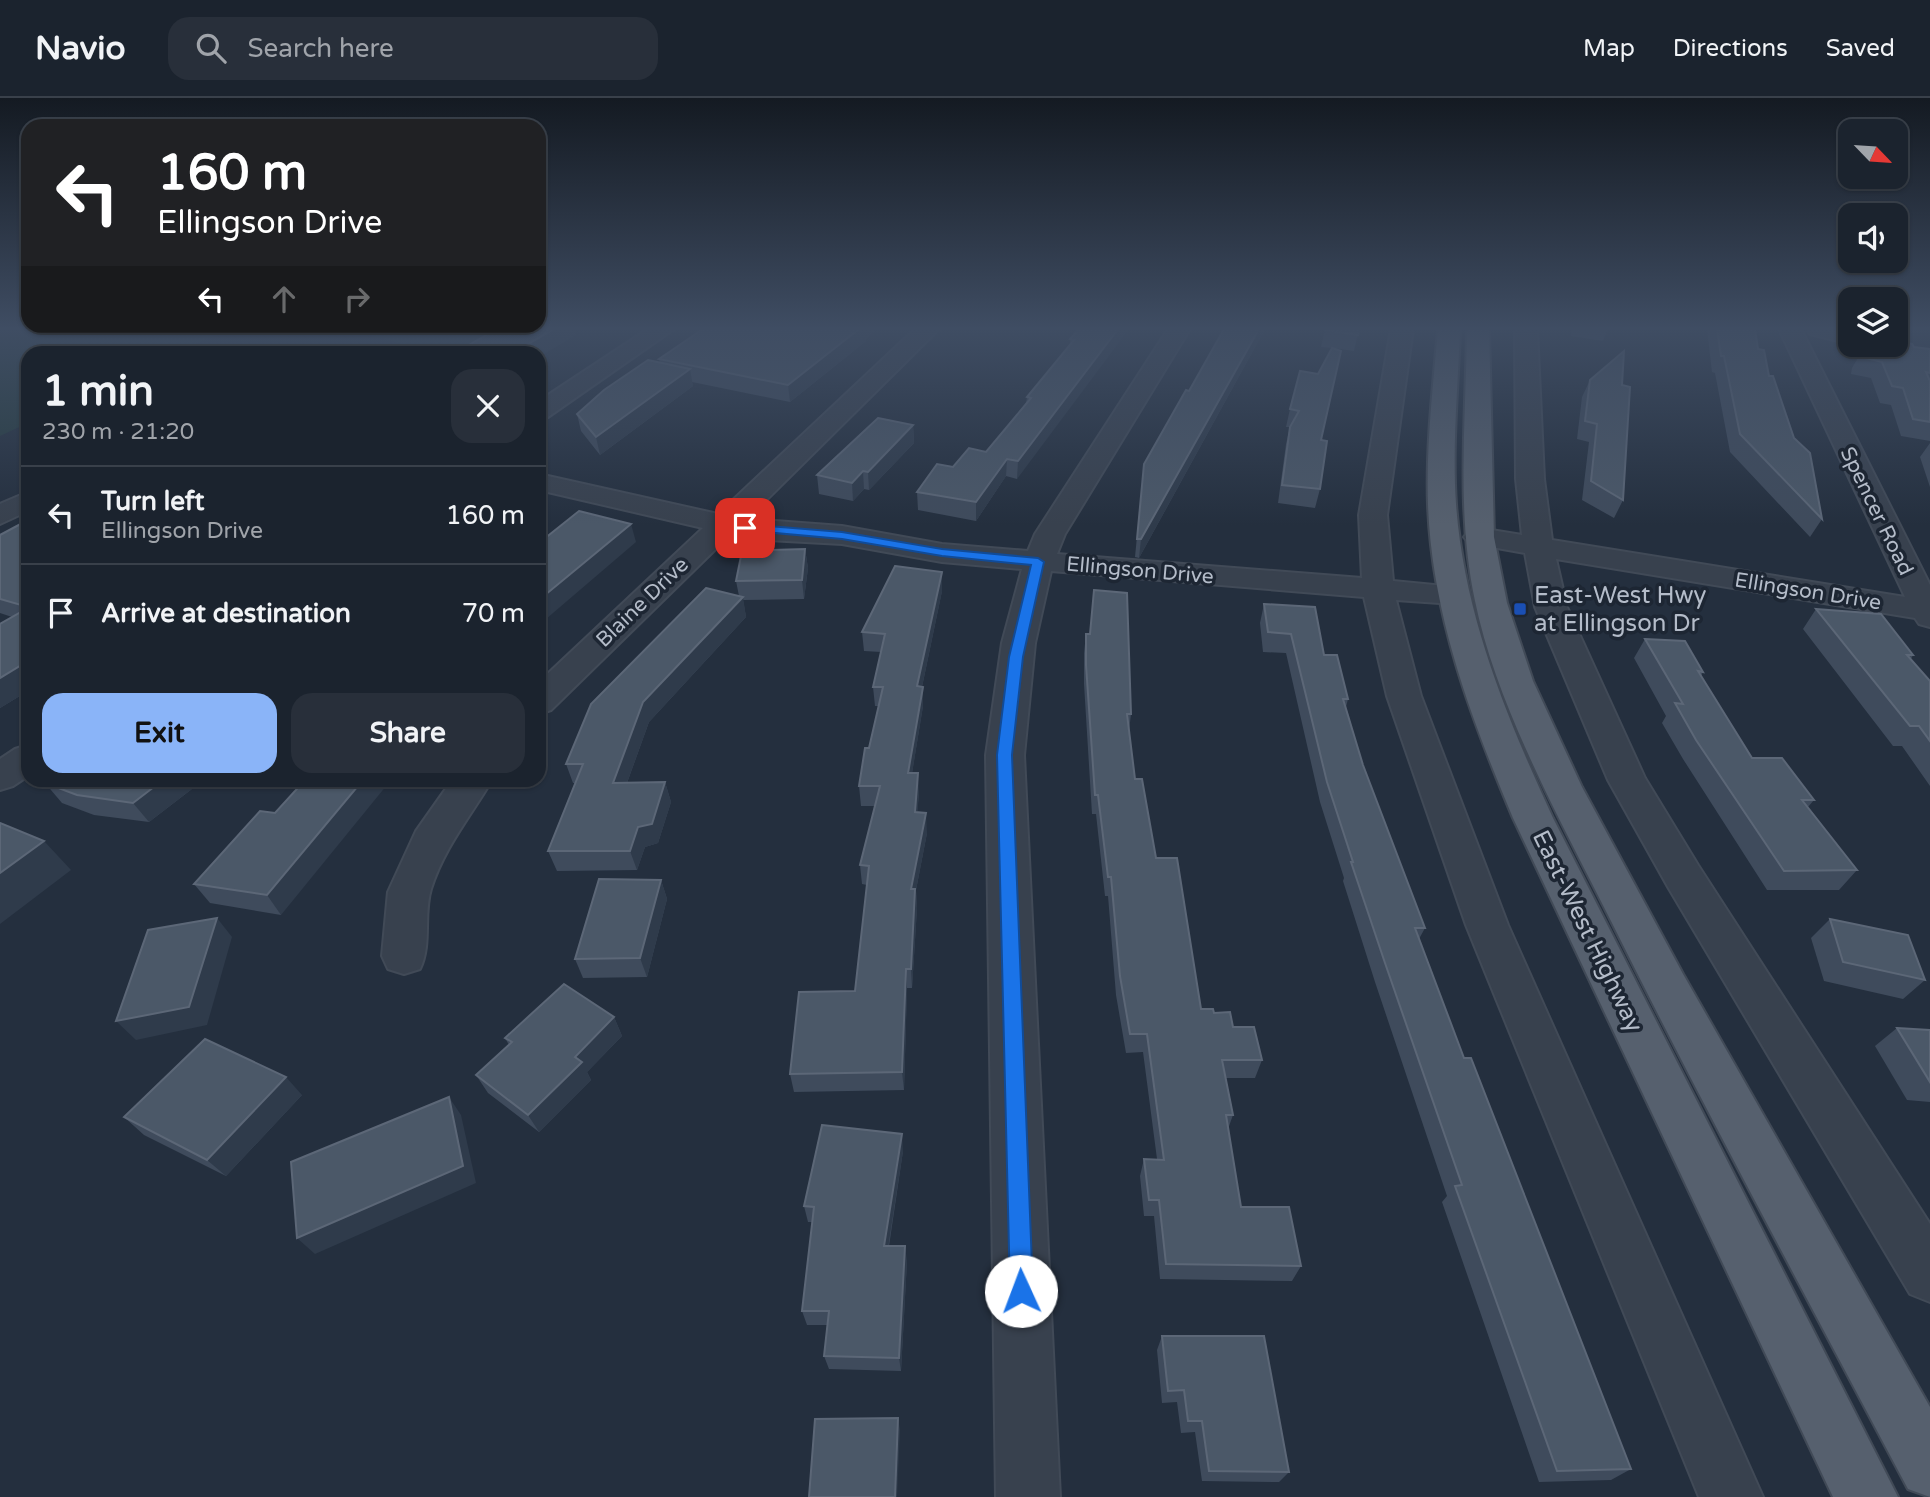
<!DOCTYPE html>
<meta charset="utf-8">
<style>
:root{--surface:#1b232e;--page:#282f3a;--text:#f1f3f6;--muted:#a0a4aa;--line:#39404a;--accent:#8ab4f8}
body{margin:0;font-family:"Varela Round",sans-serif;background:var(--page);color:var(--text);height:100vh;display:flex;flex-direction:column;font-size:26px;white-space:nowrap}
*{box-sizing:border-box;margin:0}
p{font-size:23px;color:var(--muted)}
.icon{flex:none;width:38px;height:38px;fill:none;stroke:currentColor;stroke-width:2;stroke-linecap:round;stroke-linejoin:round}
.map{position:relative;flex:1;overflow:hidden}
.side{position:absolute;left:21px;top:248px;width:525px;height:441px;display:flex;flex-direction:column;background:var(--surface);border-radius:21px;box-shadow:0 2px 5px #0004,0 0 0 2px var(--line)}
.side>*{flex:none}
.guide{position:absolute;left:21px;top:21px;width:525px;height:214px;border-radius:21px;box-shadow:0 2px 5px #0004,0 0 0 2px var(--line);background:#202124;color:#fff;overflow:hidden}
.needle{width:46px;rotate:115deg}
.buttons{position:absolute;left:1838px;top:21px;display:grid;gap:14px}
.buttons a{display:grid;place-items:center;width:70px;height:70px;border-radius:14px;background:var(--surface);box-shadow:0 2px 5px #0004,0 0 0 2px var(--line);font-size:35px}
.pin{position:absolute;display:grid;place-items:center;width:60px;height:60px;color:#fff;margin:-30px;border-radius:14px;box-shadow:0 4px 10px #0006}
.me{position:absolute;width:77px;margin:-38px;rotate:358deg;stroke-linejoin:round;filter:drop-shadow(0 0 5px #0008)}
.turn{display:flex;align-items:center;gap:24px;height:147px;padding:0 21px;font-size:32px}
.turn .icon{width:91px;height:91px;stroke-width:2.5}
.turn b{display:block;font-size:49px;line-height:60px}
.lanes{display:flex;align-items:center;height:66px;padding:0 21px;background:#0003;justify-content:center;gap:35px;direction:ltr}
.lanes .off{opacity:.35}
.round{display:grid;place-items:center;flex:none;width:74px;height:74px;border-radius:21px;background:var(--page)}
.summary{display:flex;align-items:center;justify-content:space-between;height:119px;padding:0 21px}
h1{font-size:42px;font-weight:800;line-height:52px}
.primary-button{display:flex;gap:14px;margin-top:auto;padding:14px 21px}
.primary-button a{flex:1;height:80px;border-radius:21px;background:var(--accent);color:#111;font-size:28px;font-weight:800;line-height:80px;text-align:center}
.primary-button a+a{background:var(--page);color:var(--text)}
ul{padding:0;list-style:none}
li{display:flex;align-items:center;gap:21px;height:98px;padding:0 21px;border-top:2px solid var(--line)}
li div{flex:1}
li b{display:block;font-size:26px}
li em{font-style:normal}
header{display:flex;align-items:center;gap:42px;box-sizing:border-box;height:98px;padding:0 35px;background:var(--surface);border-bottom:2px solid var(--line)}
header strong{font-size:33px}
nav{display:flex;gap:38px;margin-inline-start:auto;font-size:24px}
.search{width:490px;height:63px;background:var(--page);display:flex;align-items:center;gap:18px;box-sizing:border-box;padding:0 24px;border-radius:21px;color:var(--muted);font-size:26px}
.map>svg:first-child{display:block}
.green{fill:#263c3f}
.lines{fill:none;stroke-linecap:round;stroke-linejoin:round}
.street-casing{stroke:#414a57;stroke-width:4}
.primary-casing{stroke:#414a57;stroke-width:4}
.street{fill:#38414e;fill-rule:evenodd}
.primary{fill:#56606e;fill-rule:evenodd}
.wall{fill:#3f4b5c}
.shaded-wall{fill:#2f3b4b}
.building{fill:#4b5868;stroke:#5c6777;stroke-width:2}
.route{fill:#1a73e8;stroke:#114b97;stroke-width:2}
.transit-dot{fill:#1a4fb4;stroke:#1d2633;stroke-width:2.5}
.labels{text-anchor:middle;stroke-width:7;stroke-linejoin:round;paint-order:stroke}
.far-street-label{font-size:21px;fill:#b4bcc9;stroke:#1d2633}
.poi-label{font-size:24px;fill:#b4bcc9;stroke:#1d2633;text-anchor:start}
.street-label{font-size:24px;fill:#b4bcc9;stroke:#1d2633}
</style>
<header>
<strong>Navio</strong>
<div class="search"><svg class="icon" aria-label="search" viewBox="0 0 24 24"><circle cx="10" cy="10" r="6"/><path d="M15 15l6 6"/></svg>Search here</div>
<nav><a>Map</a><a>Directions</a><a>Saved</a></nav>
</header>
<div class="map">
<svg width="1930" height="1399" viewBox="0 0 1930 1399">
<rect width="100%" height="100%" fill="#242f3e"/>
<g class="green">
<polygon points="0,231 229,231 176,255 28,256 28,325 0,338"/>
<polygon points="337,231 491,231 479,243 495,255 429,255 385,241"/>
</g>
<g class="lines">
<defs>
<g id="street">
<polygon points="648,231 674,231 548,319 539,321 539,303"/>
<polygon points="915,231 939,231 747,421 842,428 942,446 1028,453 1035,436 1168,231 1190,231 1065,436 1057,456 1362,480 1359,417 1391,231 1413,231 1387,417 1393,483 1465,490 1470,497 1465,504 1454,506 1396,502 1421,598 1508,827 1763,1399 1699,1399 1466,827 1387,598 1364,499 1051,473 1035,545 1024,657 1060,1399 996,1399 986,657 1002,545 1022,471 942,464 842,446 768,442 731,436 551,612 539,616 539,584 703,430 539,392 539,376 718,416"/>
<polygon points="1515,231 1537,231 1544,381 1552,442 1905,499 1779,231 1801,231 1930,487 1930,529 1919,526 1915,520 1556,461 1567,509 1645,680 1698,767 1930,1126 1930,1204 1910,1196 1668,789 1608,682 1535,509 1525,455 1469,445 1464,439 1469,433 1479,430 1522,437 1516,381"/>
<polygon points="1807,231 1850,232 1850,246 1810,236"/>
<polygon points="28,394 28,413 0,426 0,406"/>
<polygon points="28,647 28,678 13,688 0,692 0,661 15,651"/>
<path d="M452,682H492C470,719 444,750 431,791C423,817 432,846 420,871L404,876L388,871L382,858L388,794L416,733Z"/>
</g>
<g id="primary">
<path d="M1438,231H1460C1458,289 1452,348 1456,406C1464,517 1507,620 1553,720L1898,1399H1833L1513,720C1471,620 1432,517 1428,407C1426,348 1433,289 1438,231Z"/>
<path d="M1467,231H1489L1494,439L1507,505L1533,583L1582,689L1683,876L1930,1309V1399L1908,1391C1808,1202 1706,1014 1611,823C1562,725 1497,610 1475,503C1456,414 1466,321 1467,231Z"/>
</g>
</defs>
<use href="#street" class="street-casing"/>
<use href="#primary" class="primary-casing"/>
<use href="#street" class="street"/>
<use href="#primary" class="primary"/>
</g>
<g class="wall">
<polygon points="703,231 877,231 866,241 866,243 790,304 692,284 693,288 600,357 581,333 577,316 660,265 659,261"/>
<polygon points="1078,231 1017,381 1006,378 976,423 918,412 917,394 953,369 986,354 1026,305 1027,299 1070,248 1070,241"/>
<polygon points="1224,231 1265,231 1139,460 1135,459 1144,366 1189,293"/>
<polygon points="1325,231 1359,231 1354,253 1333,250 1321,342 1320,391 1315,410 1278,405 1286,346 1290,329 1286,329 1290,311 1318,276 1332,250 1321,249"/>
<polygon points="1572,231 1608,231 1603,243 1571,238"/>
<polygon points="1707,231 1755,231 1758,251 1769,278 1822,421 1810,439 1730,354 1715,275 1712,274"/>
<polygon points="1881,247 1895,247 1930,251 1930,343 1901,338 1891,307 1880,305 1871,280 1851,276 1852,270 1862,253 1878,252"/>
<polygon points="1590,282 1622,287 1623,402 1614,420 1582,402 1589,344 1577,341 1582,299"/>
<polygon points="913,327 914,345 869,392 864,391 853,403 819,396 817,377"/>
<polygon points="1930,345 1930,389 1920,359"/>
<polygon points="28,422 28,593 0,610 0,526 12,519 0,515 0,437"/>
<polygon points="805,451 808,470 804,501 743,502 746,519 649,624 627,685 665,684 671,704 658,745 645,749 637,772 557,773 548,753 575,685 573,685 566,666 739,498 736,483"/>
<polygon points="942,493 922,589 923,608 912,675 919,695 917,715 927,735 916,792 917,810 912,890 907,890 904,992 794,994 790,976 855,893 867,787 862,786 860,767 875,708 861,708 859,688 879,608 875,608 873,589 881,554 864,553 862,534"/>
<polygon points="1264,506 1324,557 1348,601 1346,609 1363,667 1425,830 1419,841 1464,960 1631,1371 1611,1382 1539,1384 1442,1104 1447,1098 1375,884 1343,783 1344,780 1320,704 1286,555 1263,554 1260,525"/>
<polygon points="1816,511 1913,557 1911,561 1930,583 1930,688 1902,648 1893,648 1803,531"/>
<polygon points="1086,536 1131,616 1129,633 1135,681 1156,760 1201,911 1214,915 1233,929 1262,962 1255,980 1226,980 1233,1017 1228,1031 1241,1109 1301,1168 1292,1183 1160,1181 1154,1118 1144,1118 1140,1078 1144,1061 1157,1061 1143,954 1126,955 1116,897 1108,798 1105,798 1096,716 1092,716 1084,586 1084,555"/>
<polygon points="1645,541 1703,574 1701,578 1752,660 1814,702 1808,709 1857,772 1839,792 1767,792 1683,661 1662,625 1666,618 1634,560"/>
<polygon points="201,684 149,724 94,717 62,705 45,685"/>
<polygon points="275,715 281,817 210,805 194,786"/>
<polygon points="661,782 667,801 647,879 583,880 575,861"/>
<polygon points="1830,821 1925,882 1903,901 1824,883 1811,840"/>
<polygon points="614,919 622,938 587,974 591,982 539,1034 488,995 476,977 509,947 505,940"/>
<polygon points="1897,930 1930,932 1930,1004 1907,1002 1875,948"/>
<polygon points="302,997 226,1078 144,1037 124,1019"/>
<polygon points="903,1053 889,1148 907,1163 901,1273 829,1271 824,1258 827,1227 807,1227 802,1213 813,1124 808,1124 804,1108"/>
<polygon points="1162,1238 1289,1374 1279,1384 1202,1383 1195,1334 1181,1335 1177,1304 1162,1305 1157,1252"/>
</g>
<g class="shaded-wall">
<polygon points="554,231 574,231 576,237 539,259 539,256 511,256"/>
<polygon points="859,231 877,231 866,241 866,243 790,304 788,287"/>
<polygon points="1118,231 1129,231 1017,381 1018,363"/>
<polygon points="1259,231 1265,231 1139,460 1141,441"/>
<polygon points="690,271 693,288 600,357 596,339"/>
<polygon points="913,327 914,345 869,392 868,374"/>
<polygon points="1007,361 1006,378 976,423 976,404"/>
<polygon points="863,373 864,391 853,403 852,385"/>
<polygon points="631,426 636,444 539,527 539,502"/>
<polygon points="805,451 808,470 804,501 802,482"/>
<polygon points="942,474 942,493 918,608 917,588"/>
<polygon points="743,499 746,519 649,624 620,704 613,685 643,604"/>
<polygon points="28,563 28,593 0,610 0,580"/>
<polygon points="923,589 923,608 909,694 908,675"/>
<polygon points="918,675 919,695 916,734 915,714"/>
<polygon points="163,682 200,682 201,684 149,724 133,705"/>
<polygon points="363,682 391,682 281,817 267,797"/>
<polygon points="665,684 671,704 658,745 645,749 637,772 630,753 638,729"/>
<polygon points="926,715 927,735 916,792 917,810 912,890 911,871 911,791"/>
<polygon points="44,743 71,772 0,826 0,775"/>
<polygon points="661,782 667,801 647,879 640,860"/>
<polygon points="217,820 232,839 207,927 136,942 116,923"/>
<polygon points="906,871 907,890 904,992 902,974"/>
<polygon points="614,919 622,938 587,974 591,982 539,1034 528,1017 575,959"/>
<polygon points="286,979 302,997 226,1078 207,1062"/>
<polygon points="449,999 461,1017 476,1085 315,1156 297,1140"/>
<polygon points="902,1036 903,1053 886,1163 884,1148"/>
<polygon points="905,1148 907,1163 901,1273 899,1260"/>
<polygon points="898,1320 900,1332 897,1399 895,1399"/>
</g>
<g class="building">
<polygon points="497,231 554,231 511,256 453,256"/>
<polygon points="703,231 859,231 788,287 659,261"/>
<polygon points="1079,231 1118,231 1018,363 1007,361 976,404 917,394 937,366 953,369 969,350 986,354 1031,300 1027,299 1074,242 1070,241"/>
<polygon points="1224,231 1259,231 1141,441 1137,441 1144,366 1186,292 1189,293"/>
<polygon points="1325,231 1359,231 1358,237 1325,232"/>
<polygon points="1717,231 1755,231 1758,251 1764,252 1769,278 1773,278 1794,340 1810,355 1822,421 1740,336 1724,258 1721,258"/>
<polygon points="1895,242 1912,246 1914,249 1930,251 1930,275 1926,274 1930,283 1930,324 1913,321 1903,290 1892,288 1882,264 1862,259 1862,253 1889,251 1888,247 1895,247"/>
<polygon points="1332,250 1341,253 1321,342 1327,343 1320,391 1282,387 1290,329 1299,313 1290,311 1300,273 1318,276"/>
<polygon points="1624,253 1622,287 1630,289 1623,402 1591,383 1597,326 1585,323 1590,282"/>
<polygon points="648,262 690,271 596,339 577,316 604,292"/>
<polygon points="878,320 913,327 868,374 863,373 852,385 817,377"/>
<polygon points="579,413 631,426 539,502 539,445"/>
<polygon points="28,422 28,509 0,501 0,437"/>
<polygon points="805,451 802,482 736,483 742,453"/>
<polygon points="895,468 942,474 917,588 923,589 908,675 918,675 915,714 926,715 911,791 915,791 911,871 906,871 902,974 790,976 799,894 855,893 869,768 860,767 880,688 859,688 865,650 869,650 883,589 873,589 885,536 862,534"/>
<polygon points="706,490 743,499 643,604 613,685 665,684 652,726 638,729 630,753 548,753 583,666 566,666 591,606"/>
<polygon points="1094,492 1127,495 1131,616 1127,616 1135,681 1142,681 1156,760 1177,760 1201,911 1213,911 1214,915 1230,914 1233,929 1254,929 1262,962 1222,962 1233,1017 1226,1017 1241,1109 1289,1109 1301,1168 1166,1166 1159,1102 1149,1102 1144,1061 1164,1062 1147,936 1130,936 1120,878 1111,779 1108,779 1098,697 1095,697 1086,567 1086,536 1090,536"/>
<polygon points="1264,506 1315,509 1324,557 1337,557 1348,601 1343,601 1363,667 1425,830 1415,830 1464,960 1471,960 1631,1371 1557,1373 1455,1088 1462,1087 1385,865 1351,764 1353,764 1327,684 1291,536 1268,534"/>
<polygon points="28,510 28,563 0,580 0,526"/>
<polygon points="1816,511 1881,516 1913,557 1907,557 1930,583 1930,643 1919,628 1910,628"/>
<polygon points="1645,541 1685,543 1703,574 1698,573 1752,660 1782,660 1814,702 1802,702 1857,772 1784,773 1696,642 1675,605 1683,606"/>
<polygon points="49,682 163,682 133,705 77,697 45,685"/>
<polygon points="305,682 363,682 267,797 194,786 260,713 275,715"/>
<polygon points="0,725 44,743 0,775"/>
<polygon points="599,781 661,782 640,860 575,861"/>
<polygon points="217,820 189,909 116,923 148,832"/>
<polygon points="1830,821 1908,837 1925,882 1843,864"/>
<polygon points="564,886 614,919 575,959 582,964 528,1017 476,977 512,944 505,940"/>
<polygon points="1897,930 1930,932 1930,984"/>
<polygon points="205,941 286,979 207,1062 124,1019"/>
<polygon points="449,999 463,1068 297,1140 291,1064"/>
<polygon points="822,1027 902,1036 884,1148 905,1148 899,1260 824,1258 829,1213 802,1213 814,1109 804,1108"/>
<polygon points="1162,1238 1264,1238 1289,1374 1209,1373 1202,1323 1188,1323 1184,1292 1168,1293"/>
<polygon points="898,1320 895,1399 809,1399 815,1321"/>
</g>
<linearGradient id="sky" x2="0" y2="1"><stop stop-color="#141a22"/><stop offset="0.54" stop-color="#3f4d63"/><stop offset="1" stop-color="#3f4d63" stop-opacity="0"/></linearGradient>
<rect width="1930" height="427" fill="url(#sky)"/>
<polygon class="route" points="745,426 842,434 942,451 1038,460 1044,464 1023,559 1012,657 1033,1193 1029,1201 1021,1204 1013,1201 1010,1193 997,657 1009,559 1031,467 942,458 842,441 741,432 739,430"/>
<rect class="transit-dot" x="1513" y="504" width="14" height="14" rx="3.5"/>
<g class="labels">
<g class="far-street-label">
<text transform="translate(1877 413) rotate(64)" y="7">Spencer Road</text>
<text transform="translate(1140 472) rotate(5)" y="7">Ellingson Drive</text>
<text transform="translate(1808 493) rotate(9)" y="7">Ellingson Drive</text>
<text transform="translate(642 504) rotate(-44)" y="7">Blaine Drive</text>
</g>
<g class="poi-label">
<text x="1534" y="505">East-West Hwy<tspan x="1534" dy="28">at Ellingson Dr</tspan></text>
</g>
<g class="street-label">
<text transform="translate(1588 833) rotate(64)" y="8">East-West Highway</text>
</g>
</g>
</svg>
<div class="buttons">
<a><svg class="needle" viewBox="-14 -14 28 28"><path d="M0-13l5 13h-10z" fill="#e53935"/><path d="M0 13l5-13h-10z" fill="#a0a4aa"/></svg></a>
<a><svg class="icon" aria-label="sound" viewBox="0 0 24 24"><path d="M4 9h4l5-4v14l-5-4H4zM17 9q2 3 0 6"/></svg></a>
<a><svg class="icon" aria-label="layers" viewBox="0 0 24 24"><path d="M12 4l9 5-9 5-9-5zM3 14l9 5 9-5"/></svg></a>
</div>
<div class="pin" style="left:745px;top:430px;background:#d93025"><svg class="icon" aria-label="arrive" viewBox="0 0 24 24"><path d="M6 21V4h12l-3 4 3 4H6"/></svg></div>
<svg class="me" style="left:1021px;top:1193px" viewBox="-20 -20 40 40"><circle r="19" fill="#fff"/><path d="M0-13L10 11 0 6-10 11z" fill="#1a73e8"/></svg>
<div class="guide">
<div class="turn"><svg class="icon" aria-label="left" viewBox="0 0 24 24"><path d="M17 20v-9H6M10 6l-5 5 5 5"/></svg><div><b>160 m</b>Ellingson Drive</div></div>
<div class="lanes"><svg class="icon" aria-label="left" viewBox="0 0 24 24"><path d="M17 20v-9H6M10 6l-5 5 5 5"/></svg><svg class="icon off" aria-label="ahead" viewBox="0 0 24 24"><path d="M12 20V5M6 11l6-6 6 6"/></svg><svg class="icon off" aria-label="right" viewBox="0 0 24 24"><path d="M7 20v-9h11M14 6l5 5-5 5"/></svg></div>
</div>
<section class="side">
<div class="summary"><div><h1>1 min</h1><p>230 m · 21:20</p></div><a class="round"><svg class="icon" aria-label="close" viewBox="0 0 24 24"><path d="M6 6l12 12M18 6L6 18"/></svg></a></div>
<ul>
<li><svg class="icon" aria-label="left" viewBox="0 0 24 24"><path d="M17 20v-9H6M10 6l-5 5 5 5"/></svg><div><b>Turn left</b><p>Ellingson Drive</p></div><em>160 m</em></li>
<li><svg class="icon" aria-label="arrive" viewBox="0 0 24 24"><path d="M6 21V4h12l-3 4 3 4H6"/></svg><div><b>Arrive at destination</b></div><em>70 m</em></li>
</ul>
<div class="primary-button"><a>Exit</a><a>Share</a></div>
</section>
</div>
